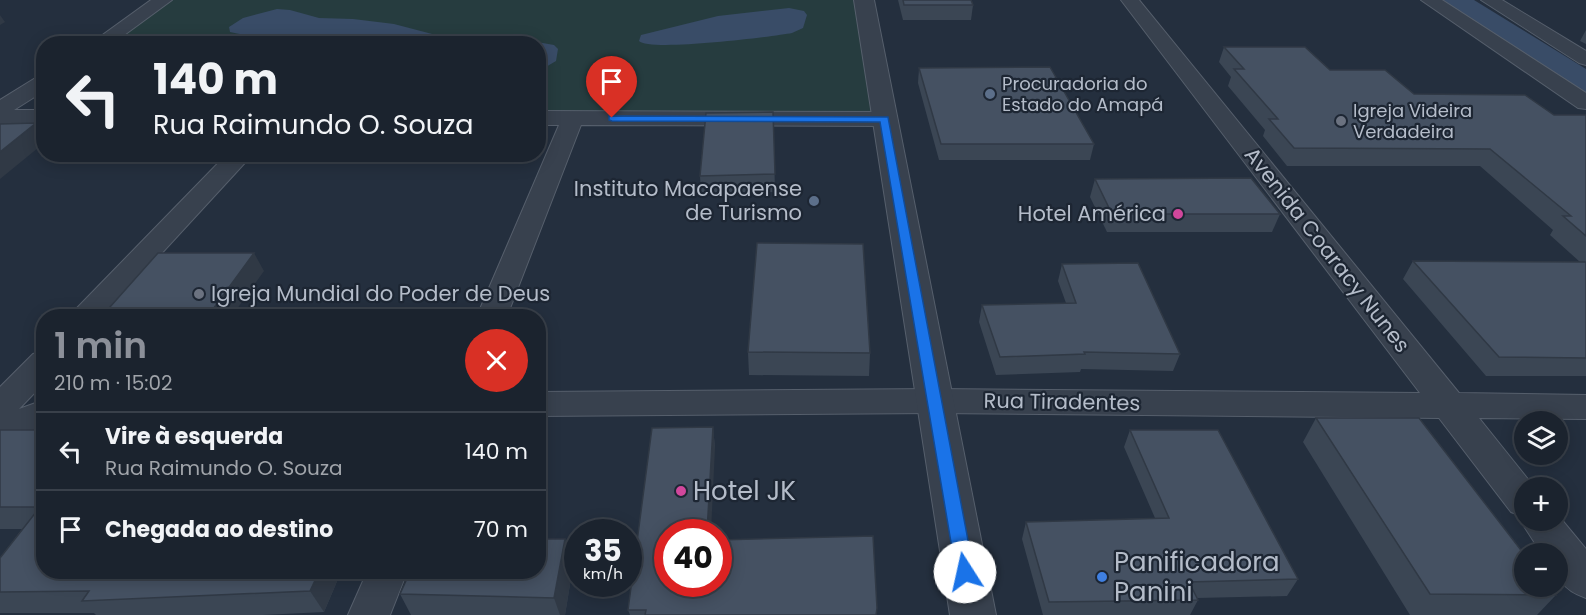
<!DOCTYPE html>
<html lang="pt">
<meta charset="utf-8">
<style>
:root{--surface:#1b232e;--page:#242b36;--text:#f1f3f6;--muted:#a0a4aa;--line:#39404a;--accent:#8c9099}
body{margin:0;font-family:Poppins,sans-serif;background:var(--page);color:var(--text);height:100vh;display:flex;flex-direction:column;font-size:22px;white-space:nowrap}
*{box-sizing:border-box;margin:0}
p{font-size:20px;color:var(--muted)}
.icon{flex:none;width:33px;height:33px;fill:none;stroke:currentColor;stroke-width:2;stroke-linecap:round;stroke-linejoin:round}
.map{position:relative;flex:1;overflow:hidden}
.drawer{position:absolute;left:36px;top:309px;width:510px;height:270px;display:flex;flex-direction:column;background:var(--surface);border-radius:24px;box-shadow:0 3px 15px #0003,0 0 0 2px var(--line)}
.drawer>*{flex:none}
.top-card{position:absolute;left:36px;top:36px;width:510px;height:126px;border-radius:24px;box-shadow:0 3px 15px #0003,0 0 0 2px var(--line);background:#1b232e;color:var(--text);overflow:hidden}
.fabs{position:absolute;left:1514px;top:411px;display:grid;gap:12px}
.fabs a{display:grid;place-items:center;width:54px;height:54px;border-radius:50%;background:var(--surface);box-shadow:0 3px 15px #0003,0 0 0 2px var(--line);font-size:30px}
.speed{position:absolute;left:564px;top:519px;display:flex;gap:12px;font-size:30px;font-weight:700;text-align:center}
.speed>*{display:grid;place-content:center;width:78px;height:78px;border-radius:50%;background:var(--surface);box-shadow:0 3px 15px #0003,0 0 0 2px var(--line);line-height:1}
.speed small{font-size:15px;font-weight:400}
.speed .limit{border:9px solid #d22;background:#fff;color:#111}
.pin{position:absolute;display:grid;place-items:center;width:51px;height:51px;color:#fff;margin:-62px -26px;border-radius:50% 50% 50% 0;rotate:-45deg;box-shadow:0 0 6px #0007}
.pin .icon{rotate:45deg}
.me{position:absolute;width:66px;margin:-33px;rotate:350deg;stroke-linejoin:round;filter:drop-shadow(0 0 4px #0008)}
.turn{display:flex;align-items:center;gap:21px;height:126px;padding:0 18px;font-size:27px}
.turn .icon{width:78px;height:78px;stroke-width:2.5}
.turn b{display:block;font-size:42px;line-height:51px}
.round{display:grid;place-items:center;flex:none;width:63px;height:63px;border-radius:32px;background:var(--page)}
.summary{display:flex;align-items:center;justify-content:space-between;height:102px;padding:0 18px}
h1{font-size:36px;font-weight:600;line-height:45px;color:var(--accent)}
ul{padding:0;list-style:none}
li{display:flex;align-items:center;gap:18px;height:78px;padding:0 18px;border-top:2px solid var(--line)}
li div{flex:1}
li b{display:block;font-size:22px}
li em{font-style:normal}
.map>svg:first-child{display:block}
.green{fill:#263c3f}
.water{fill:#394c67}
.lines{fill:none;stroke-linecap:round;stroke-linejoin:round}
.minor-casing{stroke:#565f6c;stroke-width:2}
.tertiary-casing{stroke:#565f6c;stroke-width:2}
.minor{fill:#38414e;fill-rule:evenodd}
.tertiary{fill:#38414e;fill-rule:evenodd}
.wall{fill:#3b4654}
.shaded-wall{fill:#303945}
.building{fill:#455162;stroke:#303945;stroke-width:1.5}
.route{fill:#1a73e8;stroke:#114b97;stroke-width:1.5}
.service-dot{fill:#5c6f8a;stroke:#1d2633;stroke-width:2}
.worship-dot{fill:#6b7280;stroke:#1d2633;stroke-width:2}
.hotel-dot{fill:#d1479c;stroke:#1d2633;stroke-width:2}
.shop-dot{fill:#3f7fe0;stroke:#1d2633;stroke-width:2}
.labels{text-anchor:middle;stroke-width:4.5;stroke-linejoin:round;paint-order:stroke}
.far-poi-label{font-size:18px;fill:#b4bcc9;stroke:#1d2633;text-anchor:start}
.poi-label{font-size:21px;fill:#b4bcc9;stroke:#1d2633;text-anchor:end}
.street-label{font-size:21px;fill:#b4bcc9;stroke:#1d2633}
.near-poi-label{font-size:26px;fill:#b4bcc9;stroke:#1d2633;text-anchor:start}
</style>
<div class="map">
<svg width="1586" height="615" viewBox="0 0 1586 615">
<rect width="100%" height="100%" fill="#242f3e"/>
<polygon class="green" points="163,0 864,0 885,119 539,118 538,44 99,44"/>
<g class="water">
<polygon points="1437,0 1474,0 1586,69 1586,95"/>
<path d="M789,8L804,11L807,15L803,28L792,33C771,37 649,52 639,41L641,35L718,16Z"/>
<polygon points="277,9 290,10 319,18 353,19 394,24 455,40 537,42 554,45 558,49 556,61 539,71 538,44 286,44 230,32 229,27 243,18"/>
</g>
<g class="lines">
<defs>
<g id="minor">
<polygon points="151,0 172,0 112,44 90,44"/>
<path d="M1121,0H1139L1459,393L1586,395V419L1479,418L1535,488H1524V520H1557V514L1586,549V598C1561,589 1557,579 1557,554H1542L1520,520L1522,516L1511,512L1439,418L935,413L538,416V392L935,389L1420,393Z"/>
<polygon points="1421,0 1442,0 1586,93 1586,109 1578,108"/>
<polygon points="1481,0 1502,0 1586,51 1586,65 1579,63"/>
<polygon points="44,75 44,91 14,110 44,110 44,124 0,124 0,100 37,77"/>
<polygon points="538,111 885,112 893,114 896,119 893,124 885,126 581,125 507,316 477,316 559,125 538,125"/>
<polygon points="227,154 253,154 104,316 72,316 76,309"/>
<polygon points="44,351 44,383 19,409 44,400 44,427 0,447 0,387 33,354"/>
<polygon points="367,572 407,572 390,615 348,615"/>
</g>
<polygon id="tertiary" points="854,0 874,0 996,615 950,615"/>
</defs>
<use href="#minor" class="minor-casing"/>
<use href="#tertiary" class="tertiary-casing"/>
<use href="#minor" class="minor"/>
<use href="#tertiary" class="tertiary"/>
</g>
<g class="wall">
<polygon points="898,0 971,0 973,5 971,20 903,20"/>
<polygon points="1586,30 1586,44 1580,41"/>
<polygon points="1224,47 1330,70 1414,94 1554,115 1586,115 1586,376 1486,376 1403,279 1413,261 1580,262 1550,235 1553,230 1480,166 1287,166 1263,136 1265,130 1228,86 1231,77 1219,62"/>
<polygon points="919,68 1094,144 1090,160 939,160 918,83"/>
<polygon points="773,112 775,192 701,194 700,176"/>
<polygon points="1095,179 1280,214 1272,232 1107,232 1090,197"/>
<polygon points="1062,264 1180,354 1173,371 1081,369 1080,372 996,375 979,322 982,305 1066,303 1058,281"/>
<polygon points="748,352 870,353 869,376 749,375"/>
<polygon points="1316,418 1556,595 1537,615 1410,615 1303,442"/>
<polygon points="713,427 715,448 668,532 876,615 630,615 628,610"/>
<polygon points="0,430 44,430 44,572 341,572 324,612 263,615 96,615 94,613 0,613 0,558 22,529 0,529"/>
<polygon points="1130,430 1298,579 1287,596 1197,598 1198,600 1190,615 1043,615 1022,539 1026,522 1155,518 1124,447"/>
<polygon points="565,539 573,566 565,615 411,615 400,594"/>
</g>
<g class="shaded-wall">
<polygon points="0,15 5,22 0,25"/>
<polygon points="36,123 44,135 44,143 0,179 0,152"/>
<polygon points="254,253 264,271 232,316 208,316"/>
<polygon points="713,427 715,448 711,532 707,532"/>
<polygon points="565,539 573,566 565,615 560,615 554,598"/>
<polygon points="319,572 341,572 324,612 310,591"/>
</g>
<g class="building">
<polygon points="903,0 971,0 973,5 904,5"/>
<polygon points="1224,47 1305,47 1330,70 1385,70 1414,94 1525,95 1554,115 1586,115 1586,236 1563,216 1571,216 1490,149 1294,148 1269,119 1278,119 1234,69 1244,69"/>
<polygon points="1050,67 1094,144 941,144 919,68"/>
<polygon points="773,112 775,174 700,176 706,113"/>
<polygon points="36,123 0,152 0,124"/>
<polygon points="1251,178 1280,214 1112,214 1095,179"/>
<polygon points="757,243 863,244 870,353 748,352"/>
<polygon points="158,253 254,253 208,316 102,316"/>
<polygon points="1413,261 1586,262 1586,358 1499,357"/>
<polygon points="1138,263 1180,354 1084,352 1085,354 1000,357 982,305 1076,303 1062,264"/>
<polygon points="1316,418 1419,418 1524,554 1524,586 1549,586 1556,595 1430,594"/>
<polygon points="713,427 707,532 668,532 668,584 718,584 718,540 873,536 877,608 876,615 645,615 646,610 628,610 652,428"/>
<polygon points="0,430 44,430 44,572 319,572 310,591 82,601 89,591 0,592 0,558 40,507 0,507"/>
<polygon points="1130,430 1218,430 1298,579 1189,582 1198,600 1049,602 1026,522 1169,518"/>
<polygon points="538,539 565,539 554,598 400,594 410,572 538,572"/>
</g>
<polygon class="route" points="609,116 888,117 974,572 972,578 965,580 959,578 956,572 880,122 612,121 609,120"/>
<g class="service-dot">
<circle cx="990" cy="94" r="6"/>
<circle cx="814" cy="201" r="6"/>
</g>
<g class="worship-dot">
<circle cx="1341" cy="121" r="6"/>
<circle cx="199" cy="294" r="6"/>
</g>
<g class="hotel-dot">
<circle cx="1178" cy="214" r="6"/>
<circle cx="681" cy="491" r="6"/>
</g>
<circle class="shop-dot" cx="1102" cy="577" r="6"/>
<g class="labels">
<g class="far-poi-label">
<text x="1002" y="90">Procuradoria do<tspan x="1002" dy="21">Estado do Amapá</tspan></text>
<text x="1353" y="117">Igreja Videira<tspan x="1353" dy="21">Verdadeira</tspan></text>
</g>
<g class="poi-label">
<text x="802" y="196">Instituto Macapaense<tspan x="802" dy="24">de Turismo</tspan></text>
<text x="1166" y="221">Hotel América</text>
<text x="211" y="301" text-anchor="start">Igreja Mundial do Poder de Deus</text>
</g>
<g class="street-label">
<text transform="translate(1327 250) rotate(52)" y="7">Avenida Coaracy Nunes</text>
<text transform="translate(1062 402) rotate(1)" y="7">Rua Tiradentes</text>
</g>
<g class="near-poi-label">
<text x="693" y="500">Hotel JK</text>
<text x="1114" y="571">Panificadora<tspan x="1114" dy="30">Panini</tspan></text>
</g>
</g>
</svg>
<div class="fabs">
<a><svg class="icon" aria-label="layers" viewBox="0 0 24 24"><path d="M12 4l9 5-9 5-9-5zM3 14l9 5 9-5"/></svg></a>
<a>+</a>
<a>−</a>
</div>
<div class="speed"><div>35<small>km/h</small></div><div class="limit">40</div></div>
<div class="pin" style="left:612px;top:118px;background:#d93025"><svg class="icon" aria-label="arrive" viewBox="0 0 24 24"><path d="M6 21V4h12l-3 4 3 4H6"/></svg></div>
<svg class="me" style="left:965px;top:572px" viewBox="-20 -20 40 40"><circle r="19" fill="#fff"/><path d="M0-13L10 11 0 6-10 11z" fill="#1a73e8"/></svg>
<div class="top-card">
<div class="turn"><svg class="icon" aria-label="left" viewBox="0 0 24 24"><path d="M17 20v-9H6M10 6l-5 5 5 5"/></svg><div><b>140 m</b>Rua Raimundo O. Souza</div></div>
</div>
<section class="drawer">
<div class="summary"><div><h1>1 min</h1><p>210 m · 15:02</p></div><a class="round" style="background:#d93025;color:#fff"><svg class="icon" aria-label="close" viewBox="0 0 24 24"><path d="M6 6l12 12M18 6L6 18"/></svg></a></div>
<ul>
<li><svg class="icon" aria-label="left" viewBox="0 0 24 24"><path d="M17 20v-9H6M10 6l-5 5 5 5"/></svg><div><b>Vire à esquerda</b><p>Rua Raimundo O. Souza</p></div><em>140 m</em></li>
<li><svg class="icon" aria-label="arrive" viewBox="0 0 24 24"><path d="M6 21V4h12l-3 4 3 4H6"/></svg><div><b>Chegada ao destino</b></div><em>70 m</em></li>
</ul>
</section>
</div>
